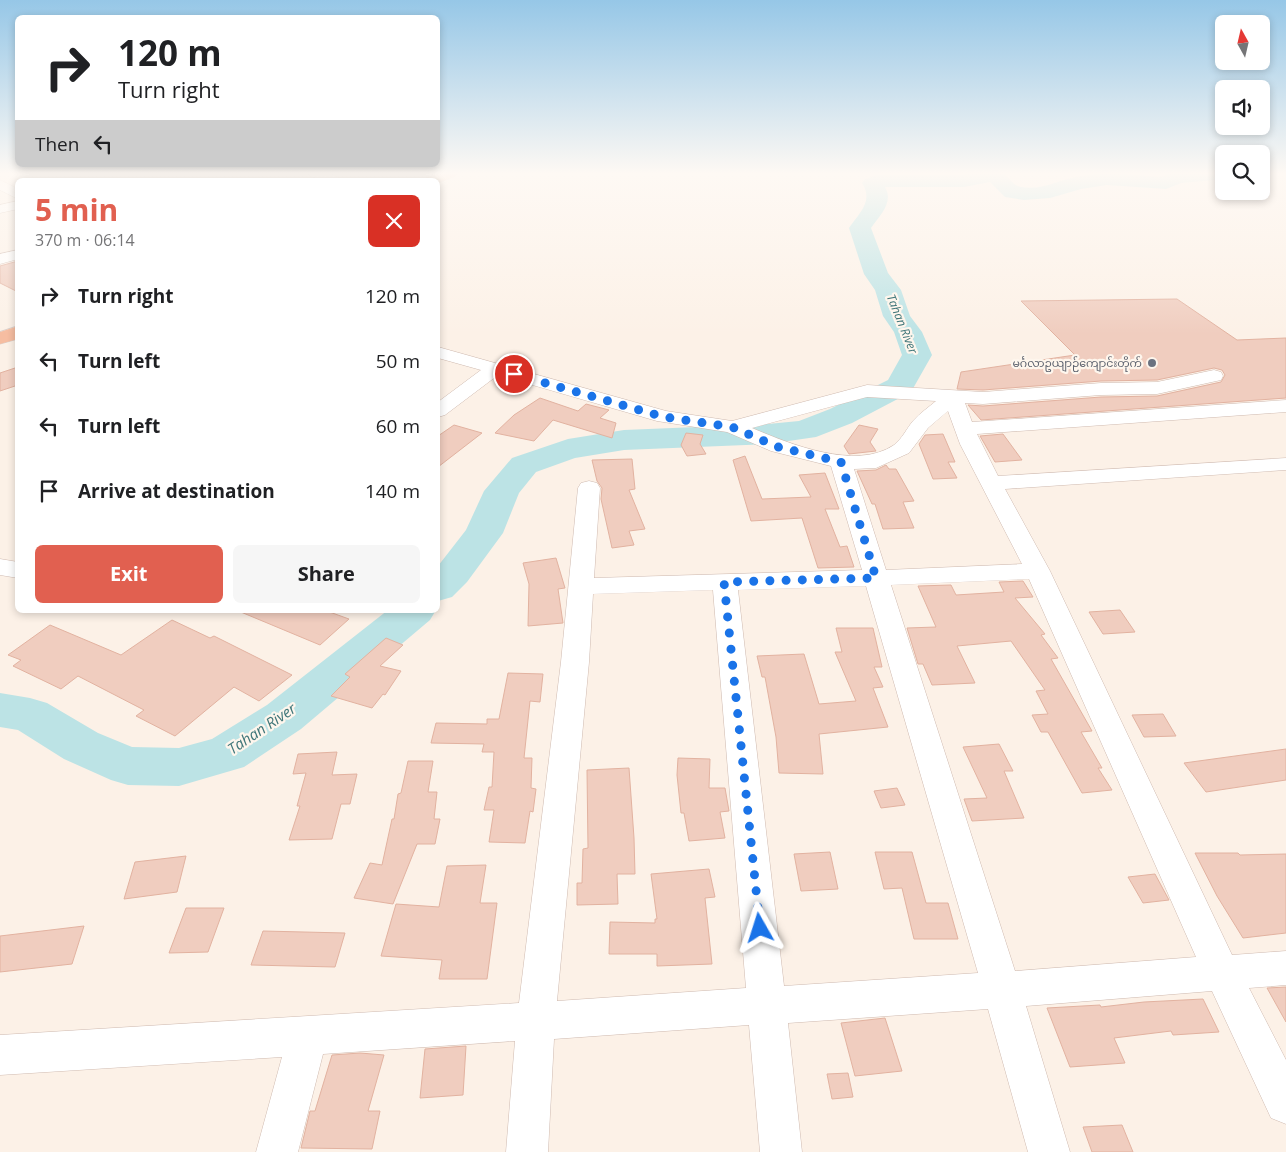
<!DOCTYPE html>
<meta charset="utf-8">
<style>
:root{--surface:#fff;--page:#f6f6f6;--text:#202124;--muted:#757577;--accent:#e16050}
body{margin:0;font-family:"Open Sans","Noto Sans Myanmar",sans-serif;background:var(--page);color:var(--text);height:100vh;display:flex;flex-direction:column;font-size:19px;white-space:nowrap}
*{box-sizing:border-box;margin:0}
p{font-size:16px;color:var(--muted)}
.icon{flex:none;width:28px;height:28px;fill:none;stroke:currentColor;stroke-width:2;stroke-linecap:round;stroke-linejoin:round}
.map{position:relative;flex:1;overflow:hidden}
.panel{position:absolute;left:15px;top:178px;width:425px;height:435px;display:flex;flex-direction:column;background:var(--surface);border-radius:8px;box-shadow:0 2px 8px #0003}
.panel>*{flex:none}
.guide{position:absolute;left:15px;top:15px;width:425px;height:152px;border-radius:8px;box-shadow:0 2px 8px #0003;background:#fff;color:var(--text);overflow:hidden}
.needle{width:32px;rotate:352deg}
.tools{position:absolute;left:1215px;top:15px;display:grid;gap:10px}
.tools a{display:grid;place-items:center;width:55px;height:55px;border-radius:8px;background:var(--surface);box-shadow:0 2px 8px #0003;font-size:25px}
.pin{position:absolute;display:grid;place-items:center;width:42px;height:42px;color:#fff;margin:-21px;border:2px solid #fff;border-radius:50%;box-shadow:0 1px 5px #0007}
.me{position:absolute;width:55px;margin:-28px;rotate:354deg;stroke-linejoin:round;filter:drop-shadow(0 0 4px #0008)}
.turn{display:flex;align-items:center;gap:18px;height:105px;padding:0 20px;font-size:22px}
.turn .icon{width:65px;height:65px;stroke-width:2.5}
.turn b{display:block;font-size:35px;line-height:42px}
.then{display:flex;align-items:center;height:48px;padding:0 20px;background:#0003;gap:10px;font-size:19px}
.round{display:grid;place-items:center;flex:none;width:52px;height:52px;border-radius:8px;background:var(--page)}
.headline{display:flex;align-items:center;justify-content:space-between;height:85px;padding:0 20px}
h1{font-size:30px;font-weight:700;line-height:38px;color:var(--accent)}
.action{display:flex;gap:10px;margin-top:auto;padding:10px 20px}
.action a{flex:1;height:58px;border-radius:8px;background:var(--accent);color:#fff;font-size:20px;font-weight:700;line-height:58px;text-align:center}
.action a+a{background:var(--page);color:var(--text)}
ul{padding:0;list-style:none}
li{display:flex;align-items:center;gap:15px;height:65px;padding:0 20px}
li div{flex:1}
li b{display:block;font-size:19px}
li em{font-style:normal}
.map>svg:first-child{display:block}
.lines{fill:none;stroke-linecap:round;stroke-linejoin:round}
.river{fill:#bce3e5;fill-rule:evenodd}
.building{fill:#f0cdbf;stroke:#e2b2a0}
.minor-casing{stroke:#cfbab0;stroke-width:1}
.tertiary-casing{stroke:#cfbab0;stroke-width:1}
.trunk-casing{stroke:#d8d0cd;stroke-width:1}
.minor{fill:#fff;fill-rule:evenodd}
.tertiary{fill:#fff;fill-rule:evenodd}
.trunk{fill:#f6bda1;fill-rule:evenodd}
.route{stroke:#1a73e8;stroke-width:9;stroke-dasharray:0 16.2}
.worship-dot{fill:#6b7280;stroke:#fef6ed;stroke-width:2}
.labels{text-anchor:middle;stroke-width:4.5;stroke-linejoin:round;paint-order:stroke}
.far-worship-label{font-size:11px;fill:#5b616d;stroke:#fef6ed;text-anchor:end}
.far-water-label{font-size:12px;font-style:italic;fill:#407679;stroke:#fef6ed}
.water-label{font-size:15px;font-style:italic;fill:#407679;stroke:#fef6ed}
</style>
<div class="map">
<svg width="1286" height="1152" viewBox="0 0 1286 1152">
<rect width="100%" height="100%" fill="#fcf1e7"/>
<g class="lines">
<g class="river">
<path d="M975,173H1003C1008,177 1014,186 1021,187C1042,191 1061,179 1081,176C1109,172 1135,175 1162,177L1169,173H1224V179L1181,183L1166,189L1107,185L1081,189L1050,198L1024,200L1005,197L990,182L964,187H885C894,203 880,215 871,228L888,273L901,290L910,316L922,332L932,355L911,392L852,423L816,437L768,444L624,450L575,458L536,472L519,493L503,533L467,582L452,597L438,601V566L466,530L484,491L512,458L568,439L624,430L768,424L799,421L830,409L888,380L902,355L894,332L883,316L875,290L864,274L849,228C859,213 874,201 862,183L865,179L876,175H964Z"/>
<polygon points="388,610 436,610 430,620 301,729 244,767 179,786 128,785 111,780 64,759 18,730 0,727 0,693 30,698 47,703 98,733 132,747 179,748 212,739 267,705"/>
</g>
</g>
<g class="building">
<polygon points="18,261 18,292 0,283 0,266"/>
<polygon points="1177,299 1237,340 1286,338 1286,398 981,420 968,405 983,406 1101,397 1157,396 1221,382 1225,375 1222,370 1214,368 1157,380 1101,381 983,390 957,389 961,372 1075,355 1021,301"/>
<polygon points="18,367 18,385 0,391 0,373"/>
<polygon points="540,398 578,411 586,404 609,410 600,418 616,423 612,438 553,420 534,441 495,433 514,415"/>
<polygon points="454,425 482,433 438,467 438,436"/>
<polygon points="859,425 878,429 870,442 876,451 849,454 844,446"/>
<polygon points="686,433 703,435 700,444 706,454 687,456 681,445"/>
<polygon points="943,434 955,462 948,462 957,478 933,479 919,444 925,435"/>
<polygon points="1003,434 1022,460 995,462 980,436"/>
<polygon points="745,456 762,499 811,497 799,475 825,473 839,509 825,509 840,547 847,546 854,567 818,568 802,518 751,521 733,460"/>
<polygon points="632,459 635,489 629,490 645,529 629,531 634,545 612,548 601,499 602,488 597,481 592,460"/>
<polygon points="886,465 889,469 896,469 914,501 903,502 914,528 883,529 875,504 872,504 857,471 876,470"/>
<polygon points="556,558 565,588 558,589 563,623 528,626 529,584 523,563"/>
<polygon points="1023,581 1033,597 1015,598 1045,634 1041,635 1058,658 1051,659 1092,731 1081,732 1102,768 1098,768 1112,790 1082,793 1048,732 1041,732 1032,715 1048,714 1036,691 1045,690 1011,641 957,646 975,683 932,685 923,664 918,664 907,628 936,627 918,586 951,585 956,595 1004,592 999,582"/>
<polygon points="236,610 324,610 349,619 320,645"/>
<polygon points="1120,610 1135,632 1103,634 1089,612"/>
<polygon points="172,620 210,638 214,636 292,675 259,701 234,687 175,736 136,716 144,710 78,676 61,689 13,666 21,660 8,655 50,625 121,655"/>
<polygon points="836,628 873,628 882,667 874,667 883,687 873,688 888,727 819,734 823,774 779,773 776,737 765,677 762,677 757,656 804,654 819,704 856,701 835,652 842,652"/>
<polygon points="386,638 403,645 380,666 401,671 385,695 383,694 372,708 331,696 350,677 345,674"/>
<polygon points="508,673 543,674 540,702 530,701 524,758 532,758 531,788 536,789 533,812 530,811 525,843 489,842 494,810 484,810 489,787 492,787 494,752 482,752 484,744 431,743 436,723 487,724 487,719 499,719"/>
<polygon points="1163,714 1176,736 1144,737 1132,715"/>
<polygon points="999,744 1013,771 1004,771 1024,818 972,821 964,799 987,798 963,747"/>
<polygon points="1286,749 1286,780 1206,792 1184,763"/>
<polygon points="337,752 332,775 357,774 350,804 341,804 332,839 289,840 300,806 297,806 306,773 293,774 298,754"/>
<polygon points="678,758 710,759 709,788 725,788 729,811 720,812 725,838 689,841 684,813 681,813 677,775"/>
<polygon points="408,761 433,761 428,792 437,792 434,819 440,819 435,844 417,844 393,904 354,898 370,863 382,865 392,819 394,819 398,794 401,793"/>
<polygon points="629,768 634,838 635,874 617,874 618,904 577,905 577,883 582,883 583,849 588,848 587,770"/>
<polygon points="897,788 905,805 881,808 874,791"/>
<polygon points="830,852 838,889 801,891 794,854"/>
<polygon points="875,852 912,852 926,903 948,903 958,939 914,939 902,888 884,889"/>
<polygon points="1195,853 1238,853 1240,855 1286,854 1286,933 1243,938 1217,896"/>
<polygon points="186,856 177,892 124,899 135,862"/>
<polygon points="486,865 480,903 497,903 487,979 439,979 442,960 381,956 396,904 439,907 447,866"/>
<polygon points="709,869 715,897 705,898 712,964 657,966 657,954 609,954 610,922 655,923 655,919 657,919 651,874"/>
<polygon points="1155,874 1169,900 1143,903 1128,877"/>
<polygon points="186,908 224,908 208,952 169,953"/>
<polygon points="84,926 72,964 0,972 0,936"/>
<polygon points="263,931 345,933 335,967 251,965"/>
<polygon points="1286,987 1286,1022 1267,988"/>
<polygon points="1203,999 1219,1032 1173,1035 1171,1031 1114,1038 1125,1063 1070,1067 1047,1008 1100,1005 1101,1007 1144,1002"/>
<polygon points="885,1018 902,1071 855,1076 841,1023"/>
<polygon points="466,1046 463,1095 420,1098 425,1049"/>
<polygon points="360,1053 384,1055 368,1111 380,1111 372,1149 301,1148 310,1111 315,1111 332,1055"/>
<polygon points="848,1073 853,1097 832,1099 827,1074"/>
<polygon points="1122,1125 1133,1152 1092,1152 1083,1127"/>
</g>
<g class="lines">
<defs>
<g id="minor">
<path d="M308,173C319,173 333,171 341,180H323L310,176Z"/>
<polygon points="18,201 18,209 0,213 0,205"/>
<polygon points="18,250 18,259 0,264 0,254"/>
<path d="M438,347L666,411L732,421L867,385L983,392L1101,383L1157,382L1214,370L1221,372L1223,376L1221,380L1157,394L1101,395L983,404L965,403L972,422L1286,400V412L977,434L998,476L1286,458V470L1005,489L1050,571L1232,955L1286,951V985L1249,988L1286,1060V1124L1271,1118L1212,991L1026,1006L1070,1152H1028L988,1009L788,1023L802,1152H760L749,1025L554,1039L548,1152H506L515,1041L323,1054L298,1152H256L282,1057L0,1075V1035L519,1003L561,662L578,488L581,483L589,481L597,483L600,488L594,578L862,570L831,466L771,451L727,432L657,421L498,375L445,415L438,417V402L481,370L438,358ZM867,397L936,401C929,407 920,413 913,421C907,428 902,439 894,445C856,471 790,444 752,428ZM948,411L960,444L1022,564L886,570L854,469L876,468L909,453L928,428ZM1029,579L1196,957L1015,971L891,585ZM866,586L978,973L784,986L738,590ZM713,590L746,988L557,1001L589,662L593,594Z"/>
<polygon points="0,559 18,562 18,578 0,575"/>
</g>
<polygon id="tertiary" points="0,180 18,189 18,199 0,190"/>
<g id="trunk">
<polygon points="439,173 458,173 456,176 438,183 438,180 425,180 427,177"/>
<polygon points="18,326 18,339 0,344 0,332"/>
</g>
</defs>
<use href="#minor" class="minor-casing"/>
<use href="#tertiary" class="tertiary-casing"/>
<use href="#trunk" class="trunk-casing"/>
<use href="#minor" class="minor"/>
<use href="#tertiary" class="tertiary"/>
<use href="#trunk" class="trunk"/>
</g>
<linearGradient id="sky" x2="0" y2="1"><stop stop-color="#96c7e7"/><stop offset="0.52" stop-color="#fef9f4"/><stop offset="1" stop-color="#fef9f4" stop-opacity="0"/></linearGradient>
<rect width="1286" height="334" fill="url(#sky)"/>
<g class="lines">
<polyline class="route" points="514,374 664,417 732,427 778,447 841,462 876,578 724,582 760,928"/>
</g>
<circle class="worship-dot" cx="1152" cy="363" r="5"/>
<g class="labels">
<g class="far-worship-label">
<text x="1142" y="367">မင်္ဂလာဥယျာဉ်ကျောင်းတိုက်</text>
</g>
<g class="far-water-label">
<text transform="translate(902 324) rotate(68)" y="4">Tahan River</text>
</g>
<g class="water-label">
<text transform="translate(262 729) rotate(-34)" y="5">Tahan River</text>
</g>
</g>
</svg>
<div class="tools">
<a><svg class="needle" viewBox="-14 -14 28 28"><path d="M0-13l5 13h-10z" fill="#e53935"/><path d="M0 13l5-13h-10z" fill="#757577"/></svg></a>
<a><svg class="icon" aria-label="sound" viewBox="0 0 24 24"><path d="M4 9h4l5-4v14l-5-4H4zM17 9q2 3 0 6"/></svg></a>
<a><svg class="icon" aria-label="search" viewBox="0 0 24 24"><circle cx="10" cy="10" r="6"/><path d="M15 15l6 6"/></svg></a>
</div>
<div class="pin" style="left:514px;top:374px;background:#d93025"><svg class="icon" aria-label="arrive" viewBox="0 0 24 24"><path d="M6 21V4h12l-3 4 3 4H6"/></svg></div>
<svg class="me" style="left:760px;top:928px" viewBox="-20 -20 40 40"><path d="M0-17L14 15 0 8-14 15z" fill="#1a73e8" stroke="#fff" stroke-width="4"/></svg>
<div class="guide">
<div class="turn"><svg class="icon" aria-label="right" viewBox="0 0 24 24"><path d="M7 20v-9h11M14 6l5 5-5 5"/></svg><div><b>120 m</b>Turn right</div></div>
<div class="then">Then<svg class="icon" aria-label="left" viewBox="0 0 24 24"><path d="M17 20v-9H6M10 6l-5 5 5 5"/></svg></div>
</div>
<section class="panel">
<div class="headline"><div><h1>5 min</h1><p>370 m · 06:14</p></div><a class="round" style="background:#d93025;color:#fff"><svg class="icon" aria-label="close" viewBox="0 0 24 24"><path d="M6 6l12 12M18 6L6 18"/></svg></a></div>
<ul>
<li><svg class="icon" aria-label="right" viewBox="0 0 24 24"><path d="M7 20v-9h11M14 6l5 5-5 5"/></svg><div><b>Turn right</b></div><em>120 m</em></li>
<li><svg class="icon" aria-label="left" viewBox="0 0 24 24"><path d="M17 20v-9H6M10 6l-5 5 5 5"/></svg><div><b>Turn left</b></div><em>50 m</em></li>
<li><svg class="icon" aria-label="left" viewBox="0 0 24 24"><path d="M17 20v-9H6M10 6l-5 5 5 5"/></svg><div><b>Turn left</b></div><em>60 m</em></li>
<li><svg class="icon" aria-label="arrive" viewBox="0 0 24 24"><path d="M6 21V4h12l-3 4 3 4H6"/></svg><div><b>Arrive at destination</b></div><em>140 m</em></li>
</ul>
<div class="action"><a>Exit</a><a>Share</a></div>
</section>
</div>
